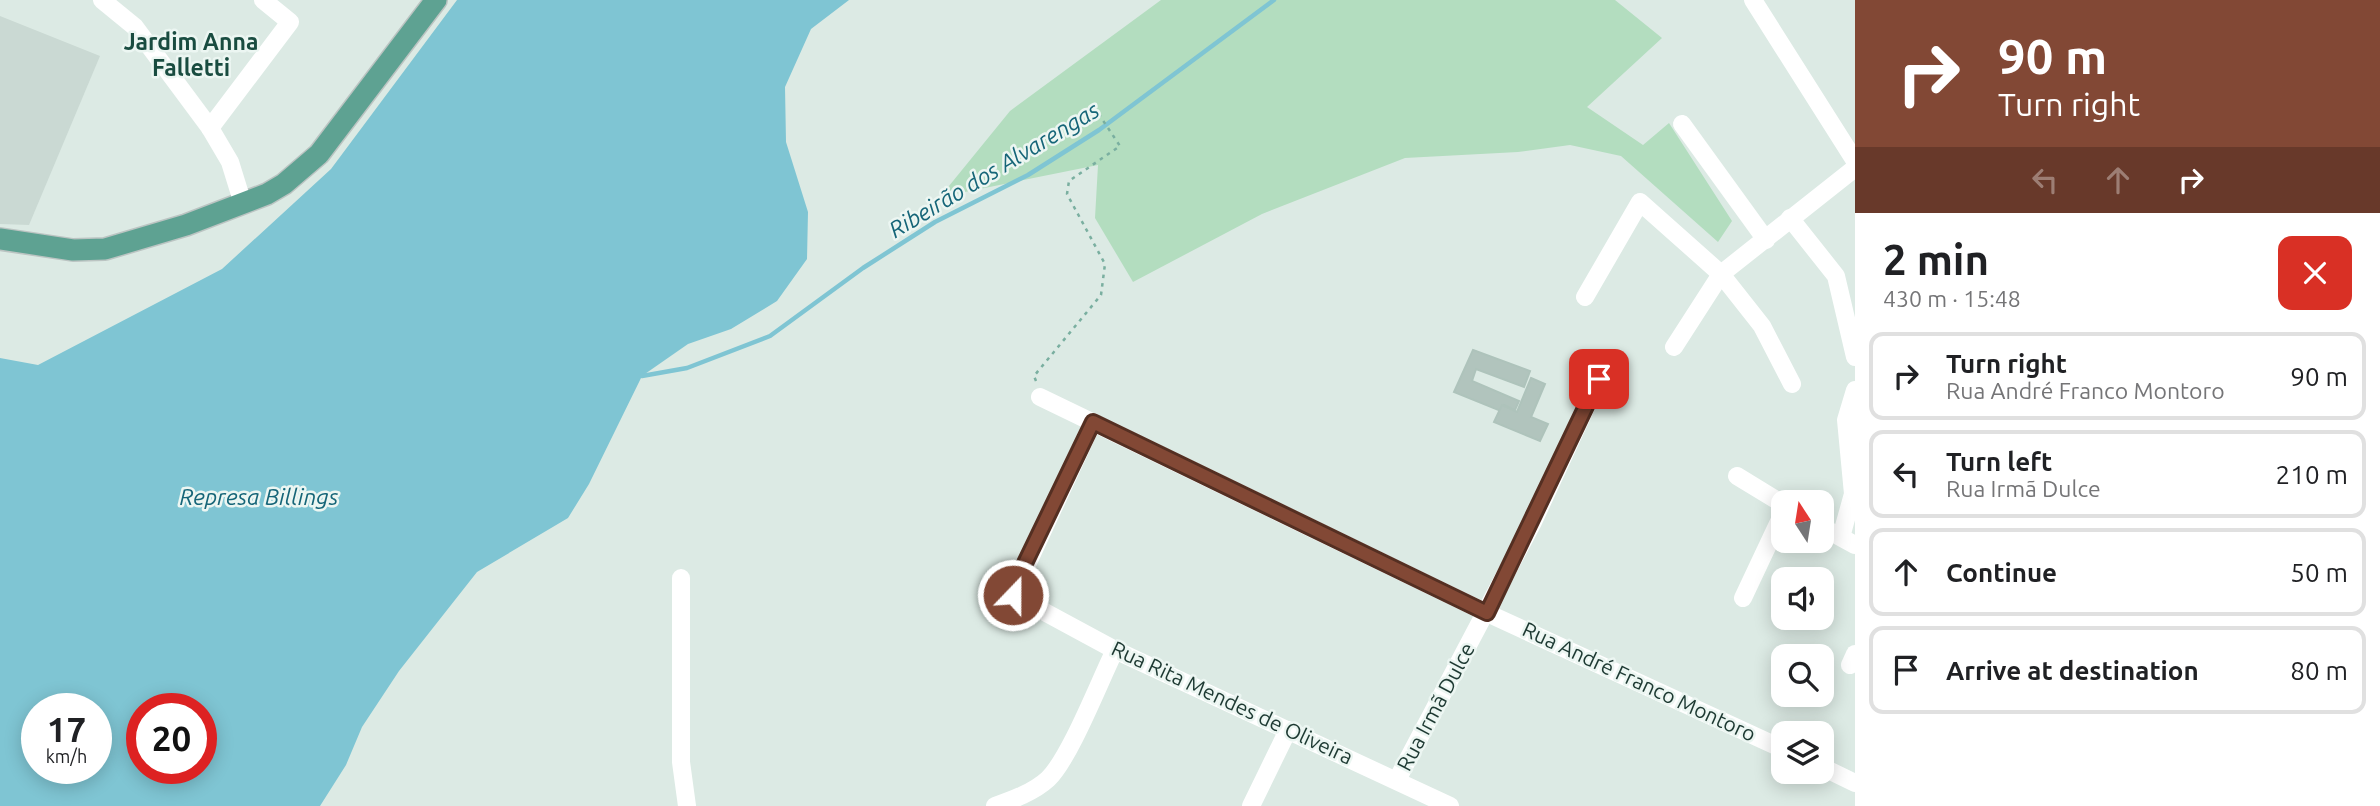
<!DOCTYPE html>
<meta charset="utf-8">
<style>
:root{--surface:#fff;--page:#f2f2f2;--text:#202124;--muted:#757577;--line:#e0e0e0}
body{margin:0;font-family:Ubuntu,sans-serif;background:var(--page);color:var(--text);height:100vh;display:flex;flex-direction:column;font-size:26px;white-space:nowrap}
*{box-sizing:border-box;margin:0}
p{font-size:23px;color:var(--muted)}
.icon{flex:none;width:38px;height:38px;fill:none;stroke:currentColor;stroke-width:2;stroke-linecap:round;stroke-linejoin:round}
.map{position:relative;flex:1;overflow:hidden}
.drawer{display:flex;flex-direction:column;background:var(--surface);width:525px}
.drawer>*{flex:none}
.guide{background:#824835;color:#fff;overflow:hidden}
.needle{width:46px;rotate:348deg}
.tools{position:absolute;left:1771px;top:490px;display:grid;gap:14px}
.tools a{display:grid;place-items:center;width:63px;height:63px;border-radius:14px;background:var(--surface);box-shadow:0 4px 18px #0003;font-size:35px}
.speed{position:absolute;left:21px;top:693px;display:flex;gap:14px;font-size:35px;font-weight:700;text-align:center}
.speed>*{display:grid;place-content:center;width:91px;height:91px;border-radius:50%;background:var(--surface);box-shadow:0 4px 18px #0003;line-height:1}
.speed small{font-size:18px;font-weight:400}
.speed .limit{border:10px solid #d22;background:#fff;color:#111}
.pin{position:absolute;display:grid;place-items:center;width:60px;height:60px;color:#fff;margin:-30px;border-radius:14px;box-shadow:0 4px 10px #0006}
.me{position:absolute;width:77px;margin:-38px;rotate:22deg;stroke-linejoin:round;filter:drop-shadow(0 0 5px #0008)}
.turn{display:flex;align-items:center;gap:24px;height:147px;padding:0 28px;font-size:32px}
.turn .icon{width:91px;height:91px;stroke-width:2.5}
.turn b{display:block;font-size:49px;line-height:60px}
.lanes{display:flex;align-items:center;height:66px;padding:0 28px;background:#0003;justify-content:center;gap:35px;direction:ltr}
.lanes .off{opacity:.35}
.round{display:grid;place-items:center;flex:none;width:74px;height:74px;border-radius:14px;background:var(--page)}
.summary{display:flex;align-items:center;justify-content:space-between;height:119px;padding:0 28px}
h1{font-size:42px;font-weight:600;line-height:52px}
ul{padding:0;list-style:none}
li{display:flex;align-items:center;gap:21px;height:88px;margin:0 14px 10px;padding:0 14px;border:4px solid var(--line);border-radius:14px}
li div{flex:1}
li b{display:block;font-size:26px}
li em{font-style:normal}
main{display:flex;flex:1;min-height:0}
.map>svg:first-child{display:block}
.built{fill:#cad9d3}
.green{fill:#b3ddbf}
.water{fill:#7fc5d3;fill-rule:evenodd}
.lines{fill:none;stroke-linecap:round;stroke-linejoin:round}
.stream{stroke:#7fc5d3;stroke-width:4.5}
.building{fill:#b1c4bd;stroke:#aec3bb;stroke-width:2}
.major-casing{stroke:#bbc4c2;stroke-width:24}
.path{stroke:#7aafa0;stroke-width:2.5;stroke-dasharray:3.5 5;stroke-linecap:butt}
.minor{stroke:#fff;stroke-width:18}
.major{stroke:#5ea292;stroke-width:21}
.route-casing{stroke:#542f22;stroke-width:18}
.route{stroke:#824835;stroke-width:12}
.labels{text-anchor:middle;stroke-width:5;stroke-linejoin:round;paint-order:stroke}
.street-label{font-size:21px;fill:#1d3932;stroke:#ecf6f2}
.neighbourhood-label{font-size:23px;font-weight:bold;fill:#194c40;stroke:#ecf6f2}
.water-label{font-size:23px;font-style:italic;fill:#156578;stroke:#ecf6f2}
</style>
<main>
<div class="map">
<svg width="1855" height="806" viewBox="0 0 1855 806">
<rect width="100%" height="100%" fill="#dceae4"/>
<polygon class="built" points="0,16 100,56 29,225 0,224"/>
<polygon class="green" points="1161,0 1615,0 1662,38 1587,107 1643,145 1669,123 1732,221 1718,242 1621,156 1570,145 1518,152 1405,158 1262,214 1133,282 1095,218 1098,165 940,197 1010,111"/>
<path class="water" d="M457,0H849L811,29L785,87L786,142L808,212L807,259L777,301L731,329L688,344L642,376L589,484L568,518L477,572L399,671L362,727L346,765L320,806H0V358L38,365L222,269L331,169ZM37,709H96V768H37ZM142,709H201V768H142Z"/>
<g class="lines">
<polyline class="stream" points="642,376 687,368 770,336 863,268 935,222 1028,175 1099,130 1274,0"/>
</g>
<g class="building">
<polygon points="1473,350 1530,371 1524,387 1476,369 1472,381 1519,401 1515,410 1504,405 1501,411 1454,392"/>
<polygon points="1531,378 1545,384 1531,417 1548,424 1540,441 1494,422 1502,405 1517,412"/>
</g>
<g class="lines">
<defs>
<polyline id="major" points="0,239 73,250 105,249 186,225 267,194 284,184 319,154 436,0"/>
</defs>
<use href="#major" class="major-casing"/>
<polyline class="path" points="1036,381 1034,376 1101,295 1105,264 1067,194 1069,181 1120,146 1098,113"/>
<g class="minor">
<polyline points="102,0 135,27 210,128 230,162 243,204"/>
<polyline points="1753,0 1855,161"/>
<polyline points="1682,124 1766,240"/>
<polyline points="210,128 290,22 263,0"/>
<polyline points="1790,218 1836,276 1855,357"/>
<polyline points="1585,297 1640,202 1721,274 1762,326 1792,384"/>
<polyline points="1674,347 1721,274 1855,168"/>
<polyline points="1040,397 1487,613 1783,749"/>
<polyline points="1093,422 1013,595 1115,650 1450,806"/>
<polyline points="1737,476 1783,504"/>
<polyline points="1822,527 1855,545"/>
<polyline points="1841,537 1853,494 1846,420 1855,390"/>
<polyline points="681,578 681,762 687,806"/>
<polyline points="1743,598 1783,513"/>
<polyline points="1850,665 1855,654"/>
<polyline points="1822,767 1855,783"/>
<polyline points="1397,780 1533,522 1599,379"/>
<path d="M995,806C1012,800 1034,792 1048,779C1070,758 1100,680 1115,650"/>
<polyline points="1251,806 1288,730"/>
</g>
<use href="#major" class="major"/>
</g>
<g class="lines">
<defs>
<polyline id="route" points="1013,595 1013,588 1093,422 1487,613 1599,379"/>
</defs>
<use href="#route" class="route-casing"/>
<use href="#route" class="route"/>
</g>
<g class="labels">
<g class="street-label">
<text transform="translate(1639 682) rotate(25)" y="7">Rua André Franco Montoro</text>
<text transform="translate(1232 703) rotate(25)" y="7">Rua Rita Mendes de Oliveira</text>
<text transform="translate(1436 707) rotate(-62)" y="7">Rua Irmã Dulce</text>
</g>
<g class="neighbourhood-label">
<text x="191" y="50">Jardim Anna<tspan x="191" dy="26">Falletti</tspan></text>
</g>
<g class="water-label">
<text transform="translate(994 170) rotate(-31)" y="8">Ribeirão dos Alvarengas</text>
<text x="259" y="505">Represa Billings</text>
</g>
</g>
</svg>
<div class="tools">
<a><svg class="needle" viewBox="-14 -14 28 28"><path d="M0-13l5 13h-10z" fill="#e53935"/><path d="M0 13l5-13h-10z" fill="#757577"/></svg></a>
<a><svg class="icon" aria-label="sound" viewBox="0 0 24 24"><path d="M4 9h4l5-4v14l-5-4H4zM17 9q2 3 0 6"/></svg></a>
<a><svg class="icon" aria-label="search" viewBox="0 0 24 24"><circle cx="10" cy="10" r="6"/><path d="M15 15l6 6"/></svg></a>
<a><svg class="icon" aria-label="layers" viewBox="0 0 24 24"><path d="M12 4l9 5-9 5-9-5zM3 14l9 5 9-5"/></svg></a>
</div>
<div class="speed"><div>17<small>km/h</small></div><div class="limit">20</div></div>
<div class="pin" style="left:1599px;top:379px;background:#d93025"><svg class="icon" aria-label="arrive" viewBox="0 0 24 24"><path d="M6 21V4h12l-3 4 3 4H6"/></svg></div>
<svg class="me" style="left:1013px;top:595px" viewBox="-20 -20 40 40"><circle r="17" fill="#824835" stroke="#fff" stroke-width="3"/><path d="M0-11L8 9 0 5-8 9z" fill="#fff"/></svg>
</div>
<section class="drawer">
<div class="guide">
<div class="turn"><svg class="icon" aria-label="right" viewBox="0 0 24 24"><path d="M7 20v-9h11M14 6l5 5-5 5"/></svg><div><b>90 m</b>Turn right</div></div>
<div class="lanes"><svg class="icon off" aria-label="left" viewBox="0 0 24 24"><path d="M17 20v-9H6M10 6l-5 5 5 5"/></svg><svg class="icon off" aria-label="ahead" viewBox="0 0 24 24"><path d="M12 20V5M6 11l6-6 6 6"/></svg><svg class="icon" aria-label="right" viewBox="0 0 24 24"><path d="M7 20v-9h11M14 6l5 5-5 5"/></svg></div>
</div>
<div class="summary"><div><h1>2 min</h1><p>430 m · 15:48</p></div><a class="round" style="background:#d93025;color:#fff"><svg class="icon" aria-label="close" viewBox="0 0 24 24"><path d="M6 6l12 12M18 6L6 18"/></svg></a></div>
<ul>
<li><svg class="icon" aria-label="right" viewBox="0 0 24 24"><path d="M7 20v-9h11M14 6l5 5-5 5"/></svg><div><b>Turn right</b><p>Rua André Franco Montoro</p></div><em>90 m</em></li>
<li><svg class="icon" aria-label="left" viewBox="0 0 24 24"><path d="M17 20v-9H6M10 6l-5 5 5 5"/></svg><div><b>Turn left</b><p>Rua Irmã Dulce</p></div><em>210 m</em></li>
<li><svg class="icon" aria-label="ahead" viewBox="0 0 24 24"><path d="M12 20V5M6 11l6-6 6 6"/></svg><div><b>Continue</b></div><em>50 m</em></li>
<li><svg class="icon" aria-label="arrive" viewBox="0 0 24 24"><path d="M6 21V4h12l-3 4 3 4H6"/></svg><div><b>Arrive at destination</b></div><em>80 m</em></li>
</ul>
</section>
</main>
